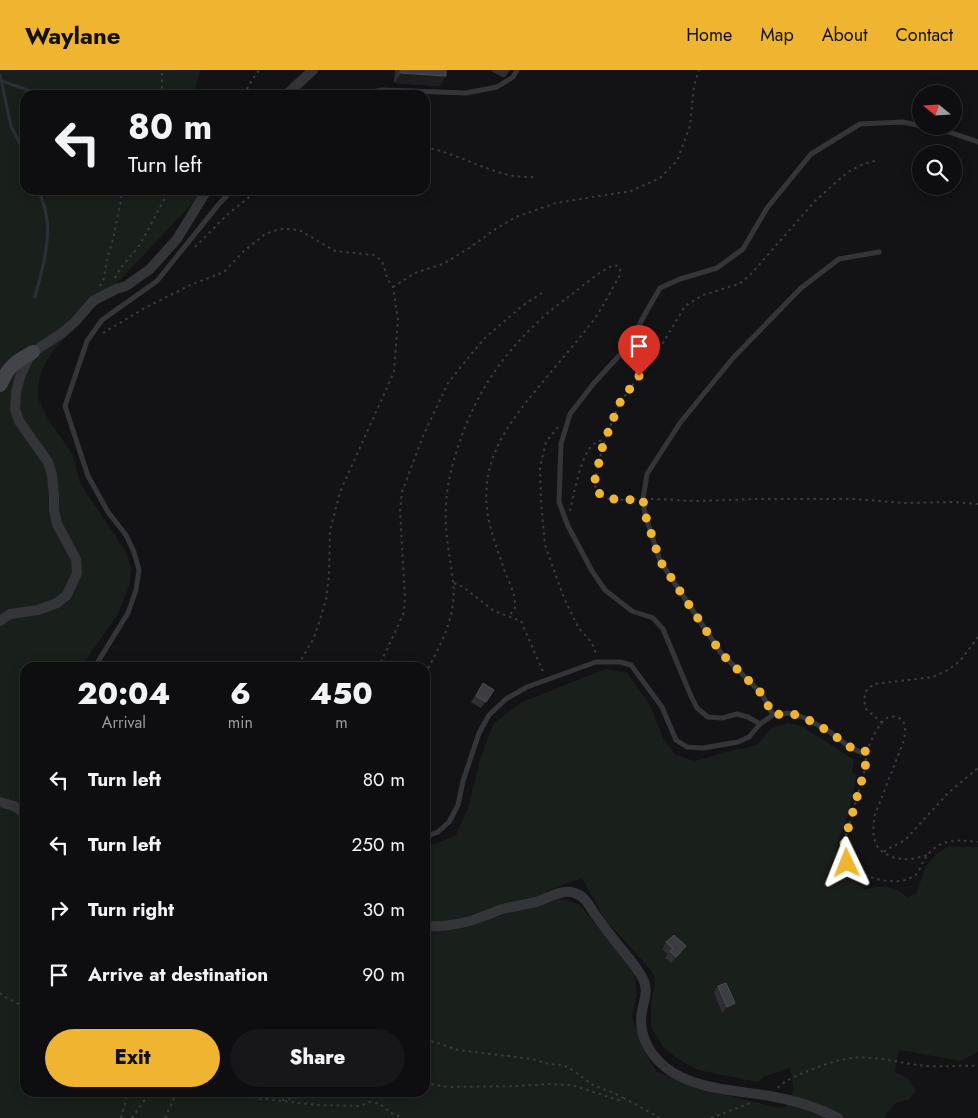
<!DOCTYPE html>
<style>
:root{--surface:#0e0e10;--page:#171719;--text:#f1f3f6;--muted:#9b9c9f;--line:#2e2e30;--accent:#efb430}
body{margin:0;font-family:Jost,sans-serif;background:var(--page);color:var(--text);height:100vh;display:flex;flex-direction:column;font-size:19px;white-space:nowrap}
*{box-sizing:border-box;margin:0}
p{font-size:16px;color:var(--muted)}
.icon{flex:none;width:28px;height:28px;fill:none;stroke:currentColor;stroke-width:2;stroke-linecap:round;stroke-linejoin:round}
.map{position:relative;flex:1;overflow:hidden}
.sheet{position:absolute;left:20px;top:592px;width:410px;height:435px;display:flex;flex-direction:column;background:var(--surface);border-radius:15px;box-shadow:0 2px 12px #0003,0 0 0 1px var(--line)}
.sheet>*{flex:none}
.top-card{position:absolute;left:20px;top:20px;width:410px;height:105px;border-radius:15px;box-shadow:0 2px 12px #0003,0 0 0 1px var(--line);background:#0e0e10;color:var(--text);overflow:hidden}
.needle{width:32px;rotate:288deg}
.buttons{position:absolute;left:912px;top:15px;display:grid;gap:10px}
.buttons a{display:grid;place-items:center;width:50px;height:50px;border-radius:50%;background:var(--surface);box-shadow:0 2px 12px #0003,0 0 0 1px var(--line);font-size:25px}
.pin{position:absolute;display:grid;place-items:center;width:42px;height:42px;color:#fff;margin:-51px -21px;border-radius:50% 50% 50% 0;rotate:-45deg;box-shadow:0 0 5px #0007}
.pin .icon{rotate:45deg}
.me{position:absolute;width:55px;margin:-28px;rotate:358deg;stroke-linejoin:round;filter:drop-shadow(0 0 4px #0008)}
.turn{display:flex;align-items:center;gap:18px;height:105px;padding:0 25px;font-size:22px}
.turn .icon{width:65px;height:65px;stroke-width:2.5}
.turn b{display:block;font-size:35px;line-height:42px}
.eta{display:flex;justify-content:space-evenly;align-items:center;height:85px;text-align:center}
.eta b{font-size:30px;font-weight:800;line-height:35px}
.button{display:flex;gap:10px;margin-top:auto;padding:10px 25px}
.button a{flex:1;height:58px;border-radius:30px;background:var(--accent);color:#111;font-size:20px;font-weight:800;line-height:58px;text-align:center}
.button a+a{background:var(--page);color:var(--text)}
ul{padding:0;list-style:none}
li{display:flex;align-items:center;gap:15px;height:65px;padding:0 25px}
li div{flex:1}
li b{display:block;font-size:19px}
li em{font-style:normal}
header{display:flex;align-items:center;gap:30px;box-sizing:border-box;height:70px;padding:0 25px;background:var(--accent);color:#111}
header strong{font-size:24px}
nav{display:flex;gap:28px;margin-inline-start:auto;font-size:18px}
.map>svg:first-child{display:block}
.green{fill:#191f1a;fill-rule:evenodd}
.lines{fill:none;stroke-linecap:round;stroke-linejoin:round}
.stream{stroke:#293138;stroke-width:3}
.path{stroke:#3a3c40;stroke-width:2;stroke-dasharray:2.5 4;stroke-linecap:butt}
.lane{stroke:#343539;stroke-width:5}
.street{stroke:#343539;stroke-width:10}
.secondary{stroke:#424449;stroke-width:14}
.wall{fill:#2f2f33}
.shaded-wall{fill:#1e1e21}
.building{fill:#3c3c41;stroke:#4c4d53}
.route{stroke:#efb430;stroke-width:9;stroke-dasharray:0 16.2}
</style>
<header>
<strong>Waylane</strong>
<nav><a>Home</a><a>Map</a><a>About</a><a>Contact</a></nav>
</header>
<div class="map">
<svg width="978" height="1048" viewBox="0 0 978 1048">
<rect width="100%" height="100%" fill="#131315"/>
<path class="green" d="M0,0H200L197,14L191,25H25V120H205L54,280L45,293L40,305L38,317V329L48,349L73,385L80,413L126,482L131,498L130,514L118,544L81,597L25,598V1022H425V778L456,765L468,738L480,690L493,654L522,632L562,616L606,599L627,603L650,635L663,668L675,684L694,691L726,682L757,675L772,658L788,653L802,656L854,690L852,702L857,704L849,741L837,777L835,792L864,819C882,816 893,814 907,827L916,824L926,796L936,784L949,776L978,777V982L960,991L899,980L895,1002L908,1008L916,1021L910,1029L896,1033L886,1044L885,1048H0ZM582,808L606,851L651,900L654,907L655,914L651,930V957L663,977L678,989L698,1000L757,1012L765,1006L790,998L794,1020L786,1036L779,1038L706,1020L691,1013L657,1002L645,983L632,947L637,923L634,901L580,835L567,830L555,828L546,821Z"/>
<g class="lines">
<g class="stream">
<polyline points="0,5 11,56 25,84"/>
<polyline points="2,11 36,23 53,25"/>
<path d="M35,227C41,204 50,174 47,150C46,140 42,130 39,120"/>
</g>
<g class="path">
<polyline points="162,25 162,0"/>
<polyline points="244,25 249,15 259,0"/>
<path d="M425,77C454,83 480,98 509,105C517,107 525,107 533,107"/>
<polyline points="195,177 228,144 258,120"/>
<path d="M115,208C120,196 130,188 138,177C150,159 158,137 171,120"/>
<polyline points="100,216 104,208 107,189 113,169 121,130 121,120"/>
<polyline points="393,217 415,203 443,194 468,179 494,160 516,147 556,133 631,121 660,108 677,91 690,56 694,16 699,0"/>
<polyline points="103,263 145,238 188,216 224,202 244,181 264,165 273,161 282,159 292,159 301,161 335,181 374,185 382,191 388,210 393,217 398,250 394,302 340,422 330,461 329,506 326,530 314,568 296,598"/>
<polyline points="558,357 546,372 540,397 541,432 545,475 564,528 578,557 592,573 596,584"/>
<polyline points="636,429 623,430 604,428 598,422 594,414 603,375 619,334 660,278 685,236 703,225 739,214 751,204 815,131 834,114 848,102 863,94 878,90"/>
<polyline points="651,429 697,431 758,429 857,429 903,433 954,432 978,434"/>
<path d="M570,441C573,426 581,388 590,378C594,373 598,371 604,370"/>
<polyline points="454,513 463,517 494,541 521,551 544,604"/>
<polyline points="378,598 397,558 404,542 405,527 400,440 402,422 423,366 448,313 473,282 485,268 522,236 542,223"/>
<path d="M425,604C441,574 457,547 453,511C450,486 444,461 446,435C447,411 454,388 462,365C479,319 504,283 540,250C550,240 562,232 572,224C580,218 605,197 613,196C617,195 617,196 620,198V201L619,207C610,222 600,243 589,256C572,278 553,299 536,320C515,346 494,372 488,406C482,444 493,466 505,502C509,512 515,523 515,534C516,540 512,543 507,546"/>
<polyline points="882,653 866,639 864,630 866,621 874,614 933,607 948,600 960,591 978,567"/>
<path d="M869,676C873,667 878,654 887,648C890,646 895,646 899,648C908,652 905,665 903,673L874,747C874,755 872,763 875,771C877,782 893,789 904,789C911,790 920,787 927,785"/>
<path d="M866,688L865,699L844,773L847,793C851,796 855,800 859,802C872,810 901,816 914,806C919,803 921,795 924,790C937,769 955,769 978,772"/>
<path d="M884,782C890,776 899,775 906,769L948,723L978,698"/>
<polyline points="0,923 3,926 25,937"/>
<polyline points="425,969 458,980 532,989 549,994 563,995 571,999 593,1015 614,1023 623,1028"/>
<polyline points="425,1013 448,1017 518,1016 547,1014 572,1015 618,1030 624,1028 660,1048"/>
<path d="M778,1018C785,1010 798,1005 808,1001C828,993 849,985 871,988C890,989 909,995 928,996C945,997 961,995 978,996"/>
<polyline points="234,1022 257,1028 318,1035 360,1036 370,1032 378,1033 384,1037 389,1042 403,1048"/>
<polyline points="282,1030 312,1025 322,1022"/>
<polyline points="121,1048 128,1022"/>
<polyline points="132,1048 143,1032 155,1022"/>
<polyline points="165,1048 177,1022"/>
<polyline points="711,1048 750,1033"/>
</g>
<g class="lane">
<polyline points="352,25 383,20 466,23 497,17 513,7 517,0"/>
<polyline points="922,56 949,62 978,72"/>
<polyline points="94,598 128,543 136,520 139,500 134,482 126,465 108,442 88,406 65,336 87,271 102,250 157,211 219,134 232,120"/>
<polyline points="773,645 762,624 721,583 660,491 645,444 643,429 647,404 680,353 733,288 801,218 839,189 879,182"/>
<polyline points="760,654 748,647 737,644 722,648 708,647 697,638 691,626 663,559 653,548 632,541 605,520 592,501 568,456 559,432 561,374 570,344 594,313 629,275 645,244 660,218 680,209 717,198 743,179 767,138 811,84 860,54 903,52 921,56"/>
<polyline points="425,767 438,762 449,752 458,735 463,711 479,663 489,645 506,629 527,617 596,592 620,592 631,595 662,637 676,670 687,677 703,678 738,672 749,667 760,654 773,645 790,643 805,648 830,662 848,676 860,682 867,681"/>
</g>
<g class="street">
<polyline points="286,25 313,0"/>
<polyline points="0,551 10,544 38,540 57,533 67,525 77,503 76,489 57,454 54,440 54,426 52,405 48,392 19,351 15,339 16,322 20,307 26,293 33,282 62,263 75,252 93,231 116,219 126,216 150,199 177,169 207,120"/>
<polyline points="0,732 14,736 25,744"/>
<path d="M425,856C445,857 465,854 484,846C490,844 496,841 502,839C514,836 527,835 539,831C548,828 560,820 571,822C577,823 583,827 587,832C590,836 593,842 597,847C608,863 620,877 632,892C636,898 641,904 644,911C648,922 644,930 642,941C638,963 648,983 665,997C694,1020 735,1020 770,1026C793,1030 817,1037 838,1048"/>
</g>
<path class="secondary" d="M0,315C3,311 3,308 6,304C12,293 23,288 33,282"/>
</g>
<g class="wall">
<polygon points="395,0 446,0 446,6 439,16 394,13"/>
<polygon points="492,0 510,0 504,8 491,1"/>
<polygon points="483,613 494,620 481,638 471,632"/>
<polygon points="666,872 682,882 671,893 665,888 668,884 662,879"/>
<polygon points="718,916 735,933 730,940 722,943 714,922"/>
</g>
<g class="shaded-wall">
<polygon points="401,3 446,6 439,16 394,13"/>
<polygon points="686,876 682,882 671,893 676,887"/>
<polygon points="735,933 730,940 722,943 727,937"/>
</g>
<g class="building">
<polygon points="401,0 446,0 446,6 401,3"/>
<polygon points="483,613 494,620 486,632 476,626"/>
<polygon points="674,865 686,876 676,887 670,881 673,879 666,872"/>
<polygon points="726,913 735,933 727,937 718,916"/>
</g>
<g class="lines">
<polyline class="route" points="639,306 619,334 603,375 594,414 598,422 604,428 623,430 643,429 645,444 660,491 721,583 762,624 773,645 790,643 805,648 830,662 848,676 860,682 867,681 865,699 844,773 847,793"/>
</g>
</svg>
<div class="buttons">
<a><svg class="needle" viewBox="-14 -14 28 28"><path d="M0-13l5 13h-10z" fill="#e53935"/><path d="M0 13l5-13h-10z" fill="#9b9c9f"/></svg></a>
<a><svg class="icon" aria-label="search" viewBox="0 0 24 24"><circle cx="10" cy="10" r="6"/><path d="M15 15l6 6"/></svg></a>
</div>
<div class="pin" style="left:639px;top:306px;background:#d93025"><svg class="icon" aria-label="arrive" viewBox="0 0 24 24"><path d="M6 21V4h12l-3 4 3 4H6"/></svg></div>
<svg class="me" style="left:847px;top:793px" viewBox="-20 -20 40 40"><path d="M0-17L14 15 0 8-14 15z" fill="#efb430" stroke="#fff" stroke-width="4"/></svg>
<div class="top-card">
<div class="turn"><svg class="icon" aria-label="left" viewBox="0 0 24 24"><path d="M17 20v-9H6M10 6l-5 5 5 5"/></svg><div><b>80 m</b>Turn left</div></div>
</div>
<section class="sheet">
<div class="eta">
<div><b>20:04</b><p>Arrival</p></div>
<div><b>6</b><p>min</p></div>
<div><b>450</b><p>m</p></div>
</div>
<ul>
<li><svg class="icon" aria-label="left" viewBox="0 0 24 24"><path d="M17 20v-9H6M10 6l-5 5 5 5"/></svg><div><b>Turn left</b></div><em>80 m</em></li>
<li><svg class="icon" aria-label="left" viewBox="0 0 24 24"><path d="M17 20v-9H6M10 6l-5 5 5 5"/></svg><div><b>Turn left</b></div><em>250 m</em></li>
<li><svg class="icon" aria-label="right" viewBox="0 0 24 24"><path d="M7 20v-9h11M14 6l5 5-5 5"/></svg><div><b>Turn right</b></div><em>30 m</em></li>
<li><svg class="icon" aria-label="arrive" viewBox="0 0 24 24"><path d="M6 21V4h12l-3 4 3 4H6"/></svg><div><b>Arrive at destination</b></div><em>90 m</em></li>
</ul>
<div class="button"><a>Exit</a><a>Share</a></div>
</section>
</div>
